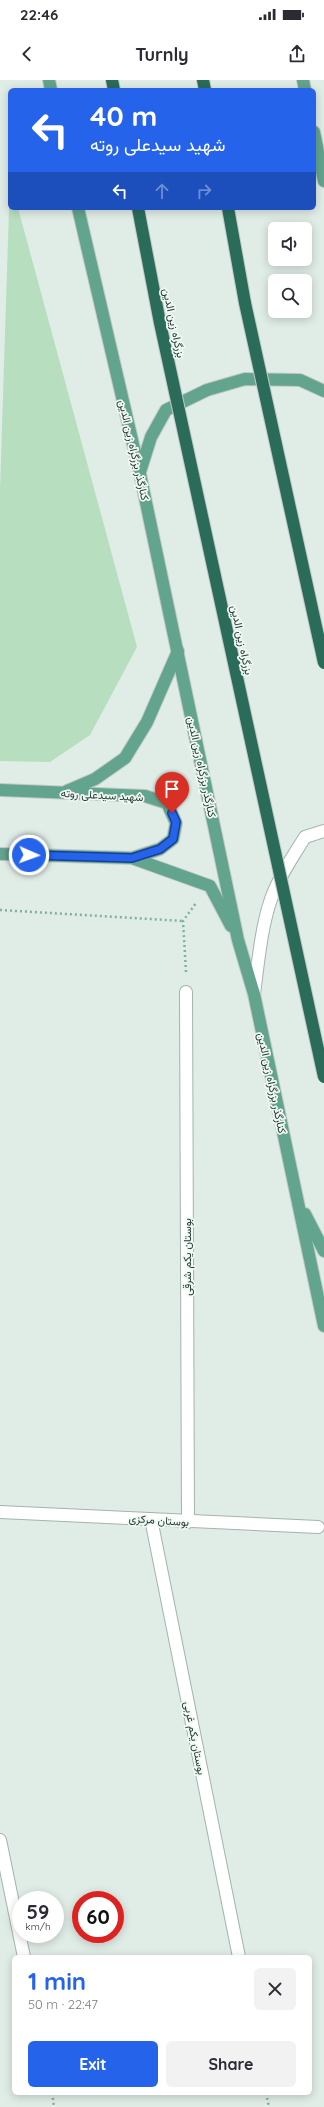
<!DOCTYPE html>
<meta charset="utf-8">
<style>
:root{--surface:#fff;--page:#f2f2f3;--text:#2b2b33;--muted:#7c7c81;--accent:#2563eb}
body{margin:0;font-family:Quicksand,Vazirmatn,sans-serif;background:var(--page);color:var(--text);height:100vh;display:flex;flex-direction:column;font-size:15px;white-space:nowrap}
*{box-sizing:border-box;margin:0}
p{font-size:13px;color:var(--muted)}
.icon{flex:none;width:22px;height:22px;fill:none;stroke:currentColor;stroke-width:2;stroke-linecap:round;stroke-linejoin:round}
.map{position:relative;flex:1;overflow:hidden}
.sheet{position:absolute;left:12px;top:1875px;width:300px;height:140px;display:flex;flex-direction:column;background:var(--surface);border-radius:6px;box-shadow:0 2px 10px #0003}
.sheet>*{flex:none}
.guide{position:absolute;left:8px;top:8px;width:308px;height:122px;border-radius:6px;box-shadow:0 2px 10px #0003;background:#2563eb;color:#fff;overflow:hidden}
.tools{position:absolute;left:268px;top:142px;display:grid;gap:8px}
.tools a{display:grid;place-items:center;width:44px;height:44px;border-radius:6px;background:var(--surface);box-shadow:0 2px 10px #0003;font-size:20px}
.speed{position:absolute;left:12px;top:1811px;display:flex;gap:8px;font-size:20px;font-weight:700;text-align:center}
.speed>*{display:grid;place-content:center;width:52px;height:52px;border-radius:50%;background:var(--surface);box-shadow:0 2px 10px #0003;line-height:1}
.speed small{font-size:10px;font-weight:400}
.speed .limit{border:6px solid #d22;background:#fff;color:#111}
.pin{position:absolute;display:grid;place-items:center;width:34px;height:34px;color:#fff;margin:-41px -17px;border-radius:50% 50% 50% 0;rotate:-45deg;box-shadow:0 0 4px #0007}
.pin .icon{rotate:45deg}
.me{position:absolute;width:44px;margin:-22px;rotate:92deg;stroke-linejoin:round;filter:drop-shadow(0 0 3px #0008)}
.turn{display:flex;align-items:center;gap:14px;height:84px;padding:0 16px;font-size:18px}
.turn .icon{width:52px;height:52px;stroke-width:2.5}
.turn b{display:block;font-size:28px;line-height:34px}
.lanes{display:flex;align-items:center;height:38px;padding:0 16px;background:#0003;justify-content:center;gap:20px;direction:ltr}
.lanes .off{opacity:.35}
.round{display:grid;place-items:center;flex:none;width:42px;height:42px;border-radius:6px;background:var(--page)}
.summary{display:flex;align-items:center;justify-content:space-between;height:68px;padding:0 16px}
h1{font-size:24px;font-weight:700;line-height:30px;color:var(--accent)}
.button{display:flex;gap:8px;margin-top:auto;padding:8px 16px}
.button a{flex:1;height:46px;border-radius:6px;background:var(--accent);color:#fff;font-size:16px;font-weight:700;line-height:46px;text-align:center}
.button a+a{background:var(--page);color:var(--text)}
.status{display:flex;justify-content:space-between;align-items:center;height:28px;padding:0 20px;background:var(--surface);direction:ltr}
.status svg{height:11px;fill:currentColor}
header{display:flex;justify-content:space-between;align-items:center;height:52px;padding:0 16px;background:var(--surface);font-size:18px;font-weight:700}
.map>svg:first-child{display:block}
.green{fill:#b7debf}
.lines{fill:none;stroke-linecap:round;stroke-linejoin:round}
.minor-casing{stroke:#a3b4ad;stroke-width:14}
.major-casing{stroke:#c1c9c6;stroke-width:14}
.highway-casing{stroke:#c1c9c6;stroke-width:14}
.path{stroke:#7fb19e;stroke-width:2.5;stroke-dasharray:2 3;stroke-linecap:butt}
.minor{stroke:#fff;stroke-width:12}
.major{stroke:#62a48e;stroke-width:12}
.highway{stroke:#2a6b59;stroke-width:12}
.highway-bridge-casing{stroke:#c1c9c6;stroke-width:14;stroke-linecap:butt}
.highway-bridge{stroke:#2a6b59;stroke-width:12}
.route-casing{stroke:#184099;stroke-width:10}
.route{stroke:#2563eb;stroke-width:7}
.labels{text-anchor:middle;stroke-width:3.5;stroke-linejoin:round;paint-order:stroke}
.street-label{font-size:11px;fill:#203d33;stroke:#f1f8f4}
</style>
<div class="status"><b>22:46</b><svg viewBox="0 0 49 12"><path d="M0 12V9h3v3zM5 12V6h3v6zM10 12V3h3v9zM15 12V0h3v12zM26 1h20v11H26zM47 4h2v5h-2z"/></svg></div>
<header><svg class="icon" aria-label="back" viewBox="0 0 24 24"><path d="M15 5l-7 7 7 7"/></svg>Turnly<svg class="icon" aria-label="share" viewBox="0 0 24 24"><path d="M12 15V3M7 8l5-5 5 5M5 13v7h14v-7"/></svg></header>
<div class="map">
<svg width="324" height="2027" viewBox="0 0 324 2027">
<rect width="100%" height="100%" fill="#e0ece6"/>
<polygon class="green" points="10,98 10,128 18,128 137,567 90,655 50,682 0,681 0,410"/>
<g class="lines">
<defs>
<g id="minor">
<polyline points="186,912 188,1442"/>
<path d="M254,914C258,884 261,848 271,819C279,797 293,776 305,757L324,751"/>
<polyline points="0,1432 318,1447"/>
<polyline points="151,1439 239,1877"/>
<polyline points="0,1760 24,1877"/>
</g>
<g id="major">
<polyline points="49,0 51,10"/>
<polyline points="303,0 305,10"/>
<polyline points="314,52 324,101"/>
<polyline points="78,128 140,394 238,860 254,914 324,1246"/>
<polyline points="140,392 151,357 166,330 207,310 245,299 300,300 324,311"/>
<polyline points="0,710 145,716 167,723 176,743 173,759 160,769 132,778"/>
<polyline points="67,711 95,699 125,678 147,642 178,571"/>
<polyline points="0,774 132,778 210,806 231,846"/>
<polyline points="305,1134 324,1171"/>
</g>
<g id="highway">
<polyline points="112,0 114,10"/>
<polyline points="203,0 205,10"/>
<polyline points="138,128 160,243"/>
<polyline points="228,128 245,223"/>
</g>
</defs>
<use href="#minor" class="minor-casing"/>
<use href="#major" class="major-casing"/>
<use href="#highway" class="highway-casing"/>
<g class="path">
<polyline points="0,830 183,841"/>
<polyline points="186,892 183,841 196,823"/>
<polyline points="52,2013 54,2027"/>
<polyline points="266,2013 269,2027"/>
</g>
<use href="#minor" class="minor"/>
<use href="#major" class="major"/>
<use href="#highway" class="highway"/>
<defs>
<g id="highway-bridge">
<polyline points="245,223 324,583"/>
<polyline points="160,243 324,997"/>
</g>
</defs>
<use href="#highway-bridge" class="highway-bridge-casing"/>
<use href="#highway-bridge" class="highway-bridge"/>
</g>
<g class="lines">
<defs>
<polyline id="route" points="29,775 132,778 160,769 173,759 176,742 172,733"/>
</defs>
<use href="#route" class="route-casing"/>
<use href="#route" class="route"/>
</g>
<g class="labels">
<g class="street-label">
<text transform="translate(174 243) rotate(78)" y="4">بزرگراه زین الدین</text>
<text transform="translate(134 370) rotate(77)" y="4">کنارگذر بزرگراه زین الدین</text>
<text transform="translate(242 560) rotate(78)" y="4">بزرگراه زین الدین</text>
<text transform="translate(202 687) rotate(78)" y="4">کنارگذر بزرگراه زین الدین</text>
<text transform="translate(102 715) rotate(3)" y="4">شهید سیدعلی روته</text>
<text transform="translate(272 1003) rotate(78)" y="4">کنارگذر بزرگراه زین الدین</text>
<text transform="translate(187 1177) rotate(-90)" y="4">بوستان یکم شرقی</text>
<text transform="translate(159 1440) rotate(4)" y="4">بوستان مرکزی</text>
<text transform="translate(195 1658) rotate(79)" y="4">بوستان یکم غربی</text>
</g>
</g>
</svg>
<div class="tools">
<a><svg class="icon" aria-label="sound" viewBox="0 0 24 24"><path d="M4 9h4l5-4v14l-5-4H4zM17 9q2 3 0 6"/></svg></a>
<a><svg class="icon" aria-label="search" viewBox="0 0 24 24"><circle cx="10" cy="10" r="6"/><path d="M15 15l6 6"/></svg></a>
</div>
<div class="speed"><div>59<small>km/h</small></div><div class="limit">60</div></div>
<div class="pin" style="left:172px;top:733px;background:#d93025"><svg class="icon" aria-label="arrive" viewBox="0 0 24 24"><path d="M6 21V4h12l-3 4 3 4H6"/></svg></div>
<svg class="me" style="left:29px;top:775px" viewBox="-20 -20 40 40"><circle r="17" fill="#2563eb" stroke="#fff" stroke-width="3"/><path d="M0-11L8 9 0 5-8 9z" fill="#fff"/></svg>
<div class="guide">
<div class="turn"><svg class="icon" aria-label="left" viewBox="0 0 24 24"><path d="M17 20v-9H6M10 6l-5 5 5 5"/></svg><div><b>40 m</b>شهید سیدعلی روته</div></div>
<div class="lanes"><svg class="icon" aria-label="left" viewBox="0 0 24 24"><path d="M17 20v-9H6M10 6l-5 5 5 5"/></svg><svg class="icon off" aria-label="ahead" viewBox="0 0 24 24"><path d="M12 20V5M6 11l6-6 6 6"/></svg><svg class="icon off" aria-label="right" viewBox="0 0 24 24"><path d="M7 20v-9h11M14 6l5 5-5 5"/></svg></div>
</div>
<section class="sheet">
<div class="summary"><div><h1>1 min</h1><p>50 m · 22:47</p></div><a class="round"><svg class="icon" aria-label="close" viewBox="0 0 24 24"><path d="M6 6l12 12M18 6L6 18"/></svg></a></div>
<div class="button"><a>Exit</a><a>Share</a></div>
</section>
</div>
